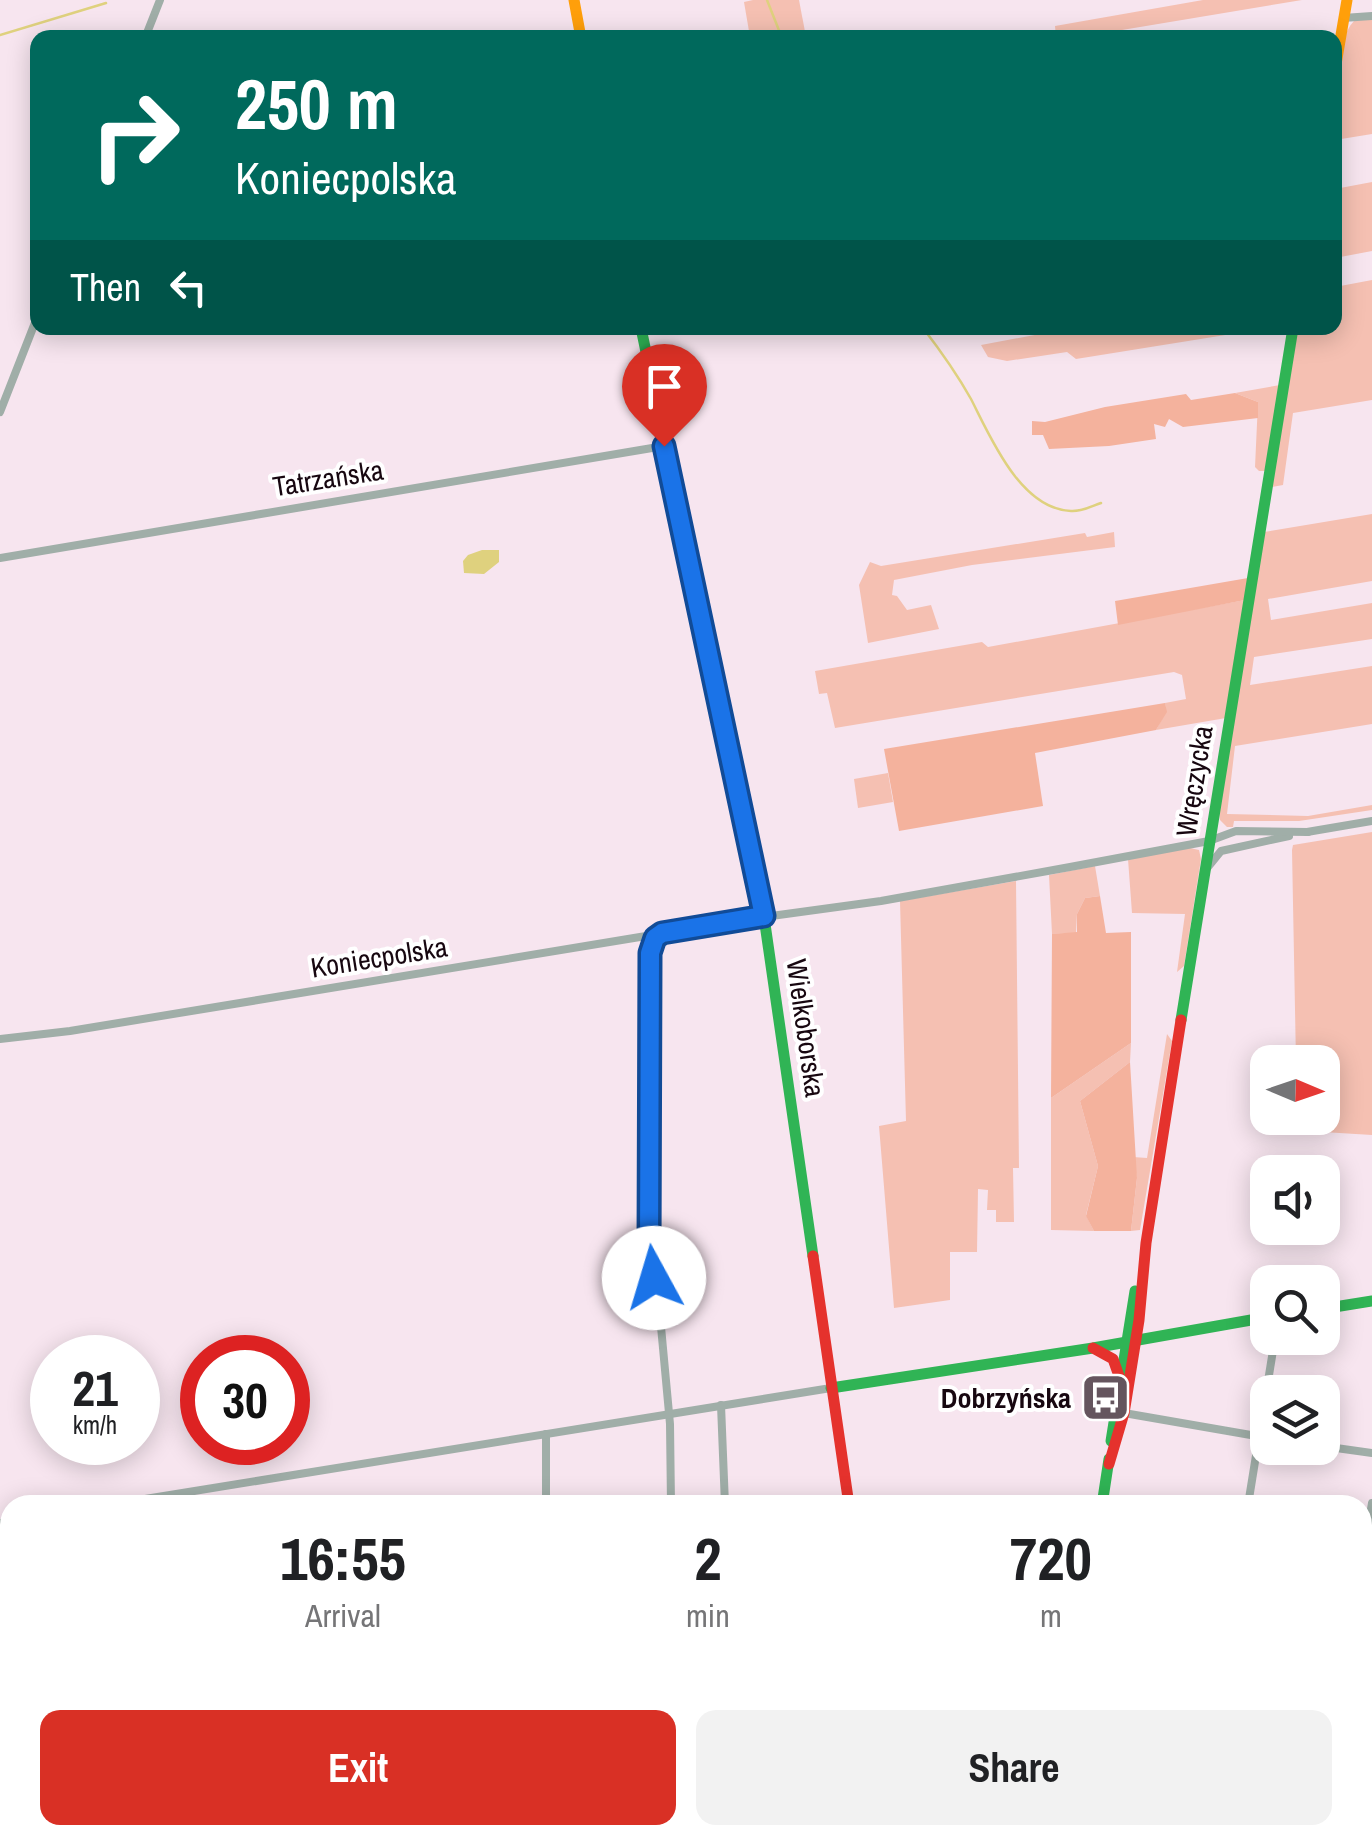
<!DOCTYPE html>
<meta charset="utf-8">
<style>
:root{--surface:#fff;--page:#f2f2f2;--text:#202124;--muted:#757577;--accent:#d93025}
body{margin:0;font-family:"Archivo Narrow",sans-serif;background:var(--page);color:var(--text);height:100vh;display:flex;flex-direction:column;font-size:38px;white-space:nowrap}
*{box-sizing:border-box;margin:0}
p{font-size:32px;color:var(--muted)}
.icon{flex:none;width:55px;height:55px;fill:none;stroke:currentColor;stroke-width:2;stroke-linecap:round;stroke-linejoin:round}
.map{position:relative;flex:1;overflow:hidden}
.side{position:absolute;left:0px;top:1495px;width:1372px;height:350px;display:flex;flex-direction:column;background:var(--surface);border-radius:30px 30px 0 0;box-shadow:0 5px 25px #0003}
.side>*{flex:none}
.guide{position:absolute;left:30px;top:30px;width:1312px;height:305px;border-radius:20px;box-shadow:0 5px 25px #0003;background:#00695c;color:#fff;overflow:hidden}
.needle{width:65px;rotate:92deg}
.fabs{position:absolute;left:1250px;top:1045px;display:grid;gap:20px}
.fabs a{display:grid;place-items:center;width:90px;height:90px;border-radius:20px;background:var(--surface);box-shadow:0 5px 25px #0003;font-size:50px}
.speed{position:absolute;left:30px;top:1335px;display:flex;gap:20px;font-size:50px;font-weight:700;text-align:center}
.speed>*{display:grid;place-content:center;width:130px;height:130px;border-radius:50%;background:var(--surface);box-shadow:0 5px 25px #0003;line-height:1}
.speed small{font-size:25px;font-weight:400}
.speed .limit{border:15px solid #d22;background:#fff;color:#111}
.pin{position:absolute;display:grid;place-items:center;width:85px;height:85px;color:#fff;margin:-102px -42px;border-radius:50% 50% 50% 0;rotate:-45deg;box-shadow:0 0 10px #0007}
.pin .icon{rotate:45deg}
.me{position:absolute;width:110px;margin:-55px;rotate:354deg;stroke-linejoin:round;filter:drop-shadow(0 0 8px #0008)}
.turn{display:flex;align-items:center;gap:35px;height:210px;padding:0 40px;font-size:45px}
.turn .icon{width:130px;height:130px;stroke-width:2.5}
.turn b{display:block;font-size:70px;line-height:85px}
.then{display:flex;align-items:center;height:95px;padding:0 40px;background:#0003;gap:20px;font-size:38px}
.eta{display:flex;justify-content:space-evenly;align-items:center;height:170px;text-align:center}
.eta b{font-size:60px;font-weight:800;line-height:70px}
.button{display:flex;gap:20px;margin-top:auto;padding:20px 40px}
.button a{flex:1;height:115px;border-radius:20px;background:var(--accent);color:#fff;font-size:40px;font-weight:800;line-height:115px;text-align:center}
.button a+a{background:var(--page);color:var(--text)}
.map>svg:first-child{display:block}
.green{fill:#f5c0b2}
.forest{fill:#f4b29d}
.water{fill:#dfd17e}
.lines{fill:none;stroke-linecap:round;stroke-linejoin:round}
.stream{stroke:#dfd17e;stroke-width:2.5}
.street{stroke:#a0aea8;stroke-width:8}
.fast{stroke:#30b455;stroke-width:11}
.slow{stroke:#ff9f0a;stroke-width:11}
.jam{stroke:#e5322d;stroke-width:11}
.route-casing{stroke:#114b97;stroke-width:25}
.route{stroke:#1a73e8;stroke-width:18}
.labels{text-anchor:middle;stroke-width:8;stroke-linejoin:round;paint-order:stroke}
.street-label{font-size:28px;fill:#170710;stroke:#fff}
.poi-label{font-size:28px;font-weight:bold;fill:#170710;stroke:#fff;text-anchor:end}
</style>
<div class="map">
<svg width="1372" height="1845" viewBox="0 0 1372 1845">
<rect width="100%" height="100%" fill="#f7e5ef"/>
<g class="green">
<polygon points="753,0 799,0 806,37 750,37 744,2"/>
<polygon points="1203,0 1302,0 1080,37 1056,37 1055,26"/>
<path d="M1372,18V134L1335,140C1335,110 1333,42 1354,21Z"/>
<polygon points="1372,182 1372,251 1335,258 1335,189"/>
<polygon points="1372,280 1372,400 1293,413 1283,485 1272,487 1297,328 1335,328 1335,287"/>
<polygon points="1072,328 1269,328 1076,359 1067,352 1007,361 988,357 981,345"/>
<polygon points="1280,385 1265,471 1259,471 1255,467 1258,402 1235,393"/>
<polygon points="1372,514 1372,581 1268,599 1271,620 1372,603 1372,639 1254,657 1250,685 1372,666 1372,724 1235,746 1227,814 1308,816 1372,805 1372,810 1299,821 1234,821 1233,827 1227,827 1220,820 1219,813 1264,532"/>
<polygon points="1114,532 1115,547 972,565 894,580 892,595 897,596 907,610 931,605 939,629 868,643 859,585 870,562 881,566 1085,533 1087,537"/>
<polygon points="1245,600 1226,718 1156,730 1166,712 1165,703 1186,699 1182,675 1174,672 835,728 827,693 819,694 815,671 982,642 988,647"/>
<polygon points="888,773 893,802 858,808 854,779"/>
<polygon points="1372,832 1372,1135 1323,1132 1291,1124 1291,1118 1322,1118 1326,1100 1323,1097 1322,1062 1296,1062 1292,850 1293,845"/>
<polygon points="1190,848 1199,850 1201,859 1184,966 1177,972 1185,914 1132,913 1128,859"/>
<polygon points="1095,866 1100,896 1085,898 1077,914 1076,933 1052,934 1049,875"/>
<polygon points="1016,881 1019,1168 1013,1168 1014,1222 996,1222 996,1210 987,1210 988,1190 978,1189 977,1252 950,1252 950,1300 894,1308 879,1126 906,1121 900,901"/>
<polygon points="1167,1034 1172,1041 1140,1230 1131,1231 1137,1178 1133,1157 1147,1158"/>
<polygon points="1131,1043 1130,1062 1080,1101 1098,1166 1086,1215 1094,1231 1051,1230 1051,1098"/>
</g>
<g class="forest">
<polygon points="1235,393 1258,402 1258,418 1183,427 1169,419 1165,427 1154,424 1156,439 1109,446 1049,449 1043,435 1032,435 1032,421 1045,422 1105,407 1186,394 1191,400"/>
<polygon points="1248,578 1245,600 1118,625 1115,601"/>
<polygon points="1165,703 1167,712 1156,730 1035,753 1043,806 899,831 884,749"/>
<polygon points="1100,896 1106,933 1131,932 1131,1043 1051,1098 1052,934 1077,932 1077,914 1085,898"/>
<polygon points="1130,1062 1137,1178 1131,1231 1094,1231 1086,1216 1098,1166 1080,1101"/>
</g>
<polygon class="water" points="482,550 499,550 499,562 484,574 464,573 463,561 468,555"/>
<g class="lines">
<g class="stream">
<polyline points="767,0 782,38"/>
<polyline points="0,35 106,3"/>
<path d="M923,328C940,350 957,374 971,399C990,436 1020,509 1071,511C1081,512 1092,506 1101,503"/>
</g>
<g class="street">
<polyline points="1343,18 1372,16"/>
<polyline points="145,38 160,0"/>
<polyline points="0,412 38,315"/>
<polyline points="0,558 664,446"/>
<polyline points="1307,832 1372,821"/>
<polyline points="1208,867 1221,851 1289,836"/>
<polyline points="764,917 881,901 1070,867 1209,841 1236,831 1308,832"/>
<polyline points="655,938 650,953 649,1251 659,1305 670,1424 671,1505"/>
<polyline points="0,1039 70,1031 646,936 655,938 663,933 764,916"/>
<polyline points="721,1405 725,1505"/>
<polyline points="1124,1413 1268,1438"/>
<polyline points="546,1434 546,1505"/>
<polyline points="1322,1446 1372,1453"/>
<polyline points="108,1505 831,1388"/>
<polyline points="1248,1505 1275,1338"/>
<polyline points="0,1523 10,1521"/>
<polyline points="1362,1564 1372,1503"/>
<polyline points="1362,1610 1372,1612"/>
<polyline points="1362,1771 1372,1772"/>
<polyline points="896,1839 924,1835"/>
<polyline points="685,1845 746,1835"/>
<polyline points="1194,1845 1196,1835"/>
<polyline points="1316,1845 1318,1835"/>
</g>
<g class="fast">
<polyline points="641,328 764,917 813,1256"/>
<polyline points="1181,1020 1293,328"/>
<polyline points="1322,1309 1372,1301"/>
<polyline points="831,1388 1093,1348 1268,1317"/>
<polyline points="1111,1441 1135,1291"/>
<polyline points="1102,1505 1109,1459"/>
<polyline points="1047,1845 1049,1835"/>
</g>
<g class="slow">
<polyline points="574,0 581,38"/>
<polyline points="1335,70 1347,0"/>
<polyline points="895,1835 897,1845"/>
</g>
<g class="jam">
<polyline points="813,1256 849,1505"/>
<polyline points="1093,1348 1113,1359 1119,1376"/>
<polyline points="1109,1464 1124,1413 1139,1320 1146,1243 1181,1020"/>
</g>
</g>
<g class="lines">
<defs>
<polyline id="route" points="654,1278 649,1251 650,953 655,938 662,933 764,916 664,446"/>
</defs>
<use href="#route" class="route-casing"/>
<use href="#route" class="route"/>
</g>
<defs>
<symbol id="bus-square" viewBox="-11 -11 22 22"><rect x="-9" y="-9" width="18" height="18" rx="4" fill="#65555e" stroke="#fff"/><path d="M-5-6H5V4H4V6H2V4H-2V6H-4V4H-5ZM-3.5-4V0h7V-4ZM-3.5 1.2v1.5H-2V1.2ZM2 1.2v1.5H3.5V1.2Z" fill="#fff"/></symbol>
</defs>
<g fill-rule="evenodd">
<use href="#bus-square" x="1078" y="1370" width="55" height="55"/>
</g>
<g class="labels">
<g class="street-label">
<text transform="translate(328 478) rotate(-9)" y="10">Tatrzańska</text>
<text transform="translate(1194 781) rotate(-81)" y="10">Wręczycka</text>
<text transform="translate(379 957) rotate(-9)" y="10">Koniecpolska</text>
<text transform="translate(806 1028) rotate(82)" y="10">Wielkoborska</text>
</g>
<g class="poi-label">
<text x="1071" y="1408">Dobrzyńska</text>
</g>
</g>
</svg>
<div class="fabs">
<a><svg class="needle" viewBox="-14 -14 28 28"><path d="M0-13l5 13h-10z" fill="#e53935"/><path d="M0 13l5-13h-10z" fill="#757577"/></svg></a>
<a><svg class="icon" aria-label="sound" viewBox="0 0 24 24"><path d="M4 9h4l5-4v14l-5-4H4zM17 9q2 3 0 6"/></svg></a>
<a><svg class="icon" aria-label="search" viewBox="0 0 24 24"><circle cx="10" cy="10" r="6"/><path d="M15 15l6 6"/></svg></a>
<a><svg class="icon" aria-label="layers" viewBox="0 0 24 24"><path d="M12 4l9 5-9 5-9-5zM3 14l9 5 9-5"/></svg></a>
</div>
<div class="speed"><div>21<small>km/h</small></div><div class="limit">30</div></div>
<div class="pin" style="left:664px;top:446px;background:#d93025"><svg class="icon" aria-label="arrive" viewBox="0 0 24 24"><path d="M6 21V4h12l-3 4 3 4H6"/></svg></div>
<svg class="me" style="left:654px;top:1278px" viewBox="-20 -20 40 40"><circle r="19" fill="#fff"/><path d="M0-13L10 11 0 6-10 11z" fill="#1a73e8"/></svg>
<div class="guide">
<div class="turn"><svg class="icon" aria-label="right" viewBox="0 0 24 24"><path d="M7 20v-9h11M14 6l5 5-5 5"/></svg><div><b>250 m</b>Koniecpolska</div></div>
<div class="then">Then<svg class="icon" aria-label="left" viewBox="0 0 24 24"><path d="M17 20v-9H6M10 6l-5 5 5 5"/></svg></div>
</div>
<section class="side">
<div class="eta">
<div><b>16:55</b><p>Arrival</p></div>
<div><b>2</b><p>min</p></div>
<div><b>720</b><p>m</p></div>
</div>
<div class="button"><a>Exit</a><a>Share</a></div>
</section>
</div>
